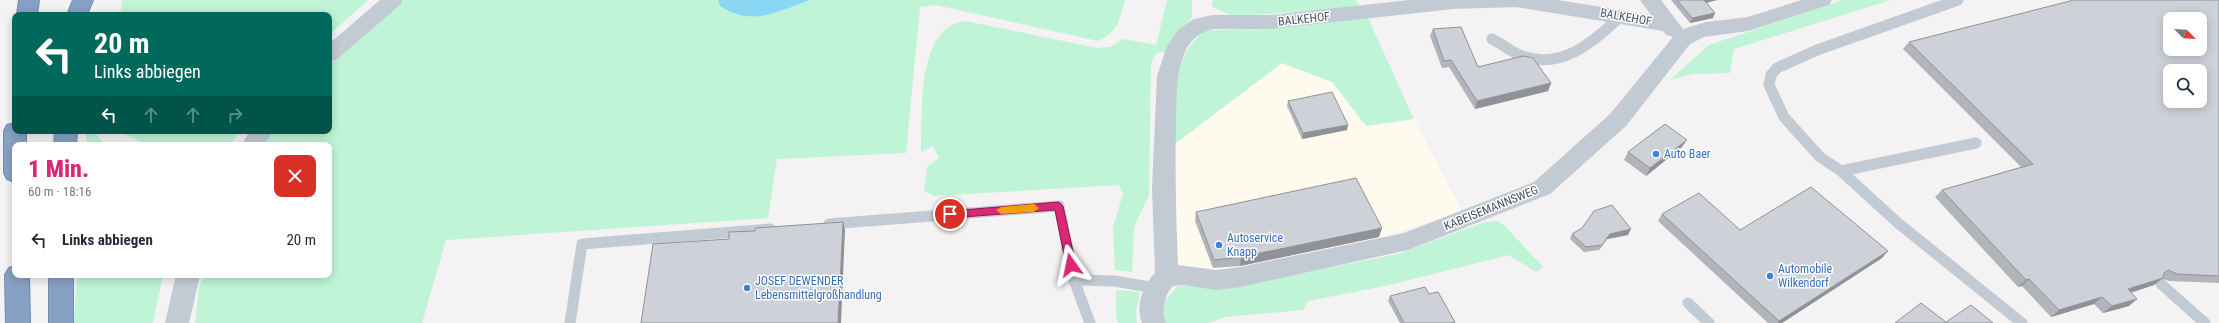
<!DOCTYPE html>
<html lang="de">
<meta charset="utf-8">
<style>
:root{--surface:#fff;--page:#f6f6f7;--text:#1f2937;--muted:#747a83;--accent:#db2777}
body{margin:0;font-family:"Roboto Condensed",sans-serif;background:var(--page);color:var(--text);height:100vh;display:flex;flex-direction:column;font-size:15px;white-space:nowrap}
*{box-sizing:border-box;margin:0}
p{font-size:13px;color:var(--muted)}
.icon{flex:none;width:22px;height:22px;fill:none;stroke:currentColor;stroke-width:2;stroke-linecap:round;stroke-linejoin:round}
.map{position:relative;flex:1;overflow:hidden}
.panel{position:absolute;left:12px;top:142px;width:320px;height:136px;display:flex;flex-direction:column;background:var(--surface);border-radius:8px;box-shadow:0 2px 10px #0003}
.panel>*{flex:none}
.top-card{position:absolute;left:12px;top:12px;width:320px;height:122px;border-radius:8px;box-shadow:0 2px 10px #0003;background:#00695c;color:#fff;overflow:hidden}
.needle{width:26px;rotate:114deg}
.buttons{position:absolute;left:2163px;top:12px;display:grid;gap:8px}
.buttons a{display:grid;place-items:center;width:44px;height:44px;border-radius:8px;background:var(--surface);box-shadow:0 2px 10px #0003;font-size:20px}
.pin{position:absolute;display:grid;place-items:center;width:34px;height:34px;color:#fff;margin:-17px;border:2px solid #fff;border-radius:50%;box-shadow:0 1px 4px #0007}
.me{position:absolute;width:44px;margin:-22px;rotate:348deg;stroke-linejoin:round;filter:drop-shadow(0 0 3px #0008)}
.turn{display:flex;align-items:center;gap:14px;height:84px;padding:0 16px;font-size:18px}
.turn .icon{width:52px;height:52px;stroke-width:2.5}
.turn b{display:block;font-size:28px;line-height:34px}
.lanes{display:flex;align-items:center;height:38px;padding:0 16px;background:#0003;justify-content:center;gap:20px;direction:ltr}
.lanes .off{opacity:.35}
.round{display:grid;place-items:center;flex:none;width:42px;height:42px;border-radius:8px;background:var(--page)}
.headline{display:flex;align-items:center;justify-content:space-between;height:68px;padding:0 16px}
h1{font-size:24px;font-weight:800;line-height:30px;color:var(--accent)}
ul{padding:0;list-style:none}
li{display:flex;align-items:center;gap:12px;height:60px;padding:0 16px}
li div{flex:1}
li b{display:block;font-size:15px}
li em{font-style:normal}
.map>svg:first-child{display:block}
.commercial{fill:#fefaed}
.green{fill:#bff4d6}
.water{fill:#89d7f4}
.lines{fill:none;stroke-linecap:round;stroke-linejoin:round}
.highway-casing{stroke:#728cb0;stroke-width:2}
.lane{stroke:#c2cbd4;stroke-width:11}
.street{fill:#c2cbd4;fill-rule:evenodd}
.highway{fill:#87a1c4;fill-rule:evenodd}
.wall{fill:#b1b4ba}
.shaded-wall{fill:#909297}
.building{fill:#ced1d8;stroke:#909297;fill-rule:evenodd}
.route{fill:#db2777;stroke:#8e194d}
.slow{fill:#f59e0b}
.shop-dot{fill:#3f7fe0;stroke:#fff;stroke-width:1.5}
.labels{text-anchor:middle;stroke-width:3;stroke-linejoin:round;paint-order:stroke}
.street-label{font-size:12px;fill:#485462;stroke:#fff}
.shop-label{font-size:12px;fill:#366cbe;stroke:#fff;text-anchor:start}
</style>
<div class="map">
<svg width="2219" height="323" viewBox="0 0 2219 323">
<rect width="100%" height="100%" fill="#f4f2f2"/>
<polygon class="commercial" points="1282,63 1332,82 1366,126 1414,119 1462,211 1380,239 1215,276 1176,264 1169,171 1176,143"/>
<g class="green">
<polygon points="122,0 368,0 329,35 329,15 120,15"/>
<path d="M404,0H718L720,6L779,12L810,0H1125C1118,22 1120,30 1098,41L936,5L920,7L906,153L777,159L768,218L446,240L422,323H195L199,288L203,275H329V145H262L272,131H329V65L370,28Z"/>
<path d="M1167,0H1192V17L1166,52L1156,53L1151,63L1149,195L1134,227L1132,272L1115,270L1113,227L1123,194L1119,185L934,196L924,191L927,167L939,158L933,146L921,152C923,115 915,26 966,21L1097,48L1110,47L1123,39L1156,45Z"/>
<polygon points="1213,0 1356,0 1361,8 1232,16 1212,6"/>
<polygon points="1843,0 1891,0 1734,49 1730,73 1693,74 1670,80 1709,45"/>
<path d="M1368,18L1414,119L1366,126L1332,82L1282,63L1176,143L1170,135C1172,100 1174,50 1207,30L1273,29Z"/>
<polygon points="86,131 94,131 102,141 111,145 86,145"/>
<polygon points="118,131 240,131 230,145 147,145"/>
<polygon points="1497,221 1504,225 1543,267 1536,272 1509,255 1385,286 1308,301 1303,310 1224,317 1210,323 1164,323 1163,303 1177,287 1185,285 1239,286 1398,254 1485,222"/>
<polygon points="77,275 163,275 153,323 74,323"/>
<polygon points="1116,290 1140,292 1136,311 1137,323 1118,323 1116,316"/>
</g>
<path class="water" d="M718,0H810C777,12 752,27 720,6Z"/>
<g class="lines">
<defs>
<g id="highway">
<polygon points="19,0 39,0 37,15 17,15"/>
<polygon points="73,0 93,0 87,15 67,15"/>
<polygon points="15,123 15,131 26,131 26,145 15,145 15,182 7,179 4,173 4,131 7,125"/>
<polygon points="55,131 77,131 76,145 54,145"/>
<polygon points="15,266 15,275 29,275 30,323 6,323 5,275 9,268"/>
<rect x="49" y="275" width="24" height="48"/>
</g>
</defs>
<use href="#highway" class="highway-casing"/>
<g class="lane">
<polyline points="1958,0 1817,50 1777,68 1771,75 1769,85 1784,117 1820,157 1841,171 1898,223 2022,323"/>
<path d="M1492,39C1502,44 1511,52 1522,56C1561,70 1592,43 1619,18"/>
<polyline points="1841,171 1976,143"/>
<polyline points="829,224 1059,206 1074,280"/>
<polyline points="2161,284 2205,323"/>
<polyline points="1688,303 1709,323"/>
<polyline points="570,323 582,244 770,229"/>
<polyline points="1090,323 1074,280 1115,281 1155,288"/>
</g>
<g class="street">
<polygon points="380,0 403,0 400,5 336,60 329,62 329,44"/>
<path d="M1409,0H1558L1651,15L1640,0H1661L1683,29L1706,22L1748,17L1801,0H1832L1829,5L1748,31L1704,37L1690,44L1626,126L1550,194L1408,250L1240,287L1216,290L1184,285L1173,286C1164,295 1161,311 1166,323H1142C1135,306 1143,285 1155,273L1152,188L1157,76L1167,46L1179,29L1194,19L1213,15H1272ZM1516,7L1663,31L1666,35L1673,37L1610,114L1534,182L1404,233L1240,267L1216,270L1178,265C1176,217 1175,170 1176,122C1177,98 1175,70 1187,48C1192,38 1203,31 1213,29H1272L1453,9Z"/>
<polygon points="250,131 273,131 264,145 241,145"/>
<polygon points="176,275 200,275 189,323 165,323"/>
</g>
<use href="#highway" class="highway"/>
</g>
<g class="wall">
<polygon points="1671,0 1717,0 1706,3 1713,18 1690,23"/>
<polygon points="2219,0 2219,283 2169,281 2162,279 2154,285 2131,293 2129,306 2103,313 2094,304 2051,317 2022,286 2018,287 1935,197 1942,190 2021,167 1903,49 1909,42"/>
<polygon points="1433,29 1478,67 1551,83 1548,91 1475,109 1449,67 1442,68 1430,36"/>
<polygon points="1288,101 1347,130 1302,139 1287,106"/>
<polygon points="1682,147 1646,176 1624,160 1628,152"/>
<polygon points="1196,212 1379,237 1240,266 1213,268 1195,221"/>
<polygon points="1662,214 1740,230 1882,258 1782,323 1768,323 1658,221"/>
<polygon points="1572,234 1628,235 1607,239 1599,250 1584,252 1570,239"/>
<polygon points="1429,294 1455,322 1454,323 1400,323 1388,301 1390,296"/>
</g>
<g class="shaded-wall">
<polygon points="1703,0 1717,0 1701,4"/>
<polygon points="1715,13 1713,18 1690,23 1692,18"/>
<polygon points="1551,83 1548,91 1475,109 1477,101"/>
<polygon points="1348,125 1347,130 1302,139 1303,133"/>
<polygon points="1687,140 1682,147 1646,176 1650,168"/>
<polygon points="843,222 845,230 841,323 838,323"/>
<polygon points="1382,228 1379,237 1240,266 1241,257"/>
<polygon points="1631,229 1628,235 1607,239 1599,250 1602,245 1610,234"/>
<polygon points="1888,251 1882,258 1782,323 1778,323 1779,321"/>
<polygon points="2163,278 2154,285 2119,296 2128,289"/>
<polygon points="2029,279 2022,286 2018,287 2026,280"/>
<polygon points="2102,297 2094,304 2051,317 2059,310"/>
<polygon points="2137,299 2129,306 2103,313 2112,306"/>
</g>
<g class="building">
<polygon points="1677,0 1704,0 1715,13 1692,18"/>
<path d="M2074,0H2219V276L2177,274L2168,270L2164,273L2163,278L2128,289L2137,299L2112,306L2102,297L2059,310L2029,279L2026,280L1942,190L2033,164L1909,42ZM2170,19H2200V49H2170ZM2170,71H2200V101H2170Z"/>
<polygon points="1461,27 1478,67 1523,56 1533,58 1551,83 1477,101 1451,60 1444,61 1433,29"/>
<polygon points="1332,92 1348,125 1303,133 1288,101"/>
<polygon points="1665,124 1687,140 1650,168 1628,152"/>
<polygon points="1356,178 1382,228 1241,257 1214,260 1196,212"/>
<polygon points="1811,187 1888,251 1779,321 1662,214 1699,193 1740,230"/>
<polygon points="1612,205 1631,229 1610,234 1602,245 1586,247 1572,234 1582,228 1594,211"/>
<polygon points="843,222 838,323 641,323 653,244 729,239 729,232 755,231 756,228"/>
<polygon points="1425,287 1429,294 1438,292 1455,322 1451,323 1404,323 1390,296"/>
<polygon points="1921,303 1946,322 1971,305 1993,323 1895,323"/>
</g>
<polygon class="route" points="1059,202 1063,206 1076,265 1071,269 1066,265 1055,210 950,218 946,214 950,211"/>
<polygon class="slow" points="1034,204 1039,208 1034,212 1001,214 996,210 1001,207"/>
<g class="shop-dot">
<circle cx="1656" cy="154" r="4"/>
<circle cx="1219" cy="245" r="4"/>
<circle cx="1770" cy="276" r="4"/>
<circle cx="747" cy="288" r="4"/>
</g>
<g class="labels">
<g class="street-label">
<text transform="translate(1626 17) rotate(10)" y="4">BALKEHOF</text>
<text transform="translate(1304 19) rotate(-6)" y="4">BALKEHOF</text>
<text transform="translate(1491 208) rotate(-22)" y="4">KABEISEMANNSWEG</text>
</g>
<g class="shop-label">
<text x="1664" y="158">Auto Baer</text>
<text x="1227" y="242">Autoservice<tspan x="1227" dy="14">Knapp</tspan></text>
<text x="1778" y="273">Automobile<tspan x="1778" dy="14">Wilkendorf</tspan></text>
<text x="755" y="285">JOSEF DEWENDER<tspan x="755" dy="14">Lebensmittelgroßhandlung</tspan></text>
</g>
</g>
</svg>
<div class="buttons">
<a><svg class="needle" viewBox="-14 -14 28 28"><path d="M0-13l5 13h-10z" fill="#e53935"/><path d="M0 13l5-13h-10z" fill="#747a83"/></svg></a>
<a><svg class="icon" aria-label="search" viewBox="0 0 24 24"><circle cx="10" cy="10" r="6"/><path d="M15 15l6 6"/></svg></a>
</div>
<div class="pin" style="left:950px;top:214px;background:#d93025"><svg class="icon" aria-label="arrive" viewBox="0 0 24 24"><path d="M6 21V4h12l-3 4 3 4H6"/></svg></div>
<svg class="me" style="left:1071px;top:265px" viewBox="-20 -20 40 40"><path d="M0-17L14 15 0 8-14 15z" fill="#db2777" stroke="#fff" stroke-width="4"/></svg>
<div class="top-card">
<div class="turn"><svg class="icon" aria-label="left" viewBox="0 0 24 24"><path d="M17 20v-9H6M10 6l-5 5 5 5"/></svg><div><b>20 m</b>Links abbiegen</div></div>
<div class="lanes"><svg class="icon" aria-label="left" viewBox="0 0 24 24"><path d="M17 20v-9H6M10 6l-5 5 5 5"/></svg><svg class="icon off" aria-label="ahead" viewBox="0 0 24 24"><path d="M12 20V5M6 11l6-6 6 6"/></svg><svg class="icon off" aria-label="ahead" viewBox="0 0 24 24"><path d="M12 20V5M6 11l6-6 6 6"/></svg><svg class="icon off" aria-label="right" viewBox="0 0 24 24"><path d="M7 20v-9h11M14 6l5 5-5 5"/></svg></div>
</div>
<section class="panel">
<div class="headline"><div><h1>1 Min.</h1><p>60 m · 18:16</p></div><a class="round" style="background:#d93025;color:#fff"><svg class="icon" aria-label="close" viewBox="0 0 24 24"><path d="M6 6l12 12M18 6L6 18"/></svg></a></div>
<ul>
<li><svg class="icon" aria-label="left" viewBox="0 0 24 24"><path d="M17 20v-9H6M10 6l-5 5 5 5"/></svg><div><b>Links abbiegen</b></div><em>20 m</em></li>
</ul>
</section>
</div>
